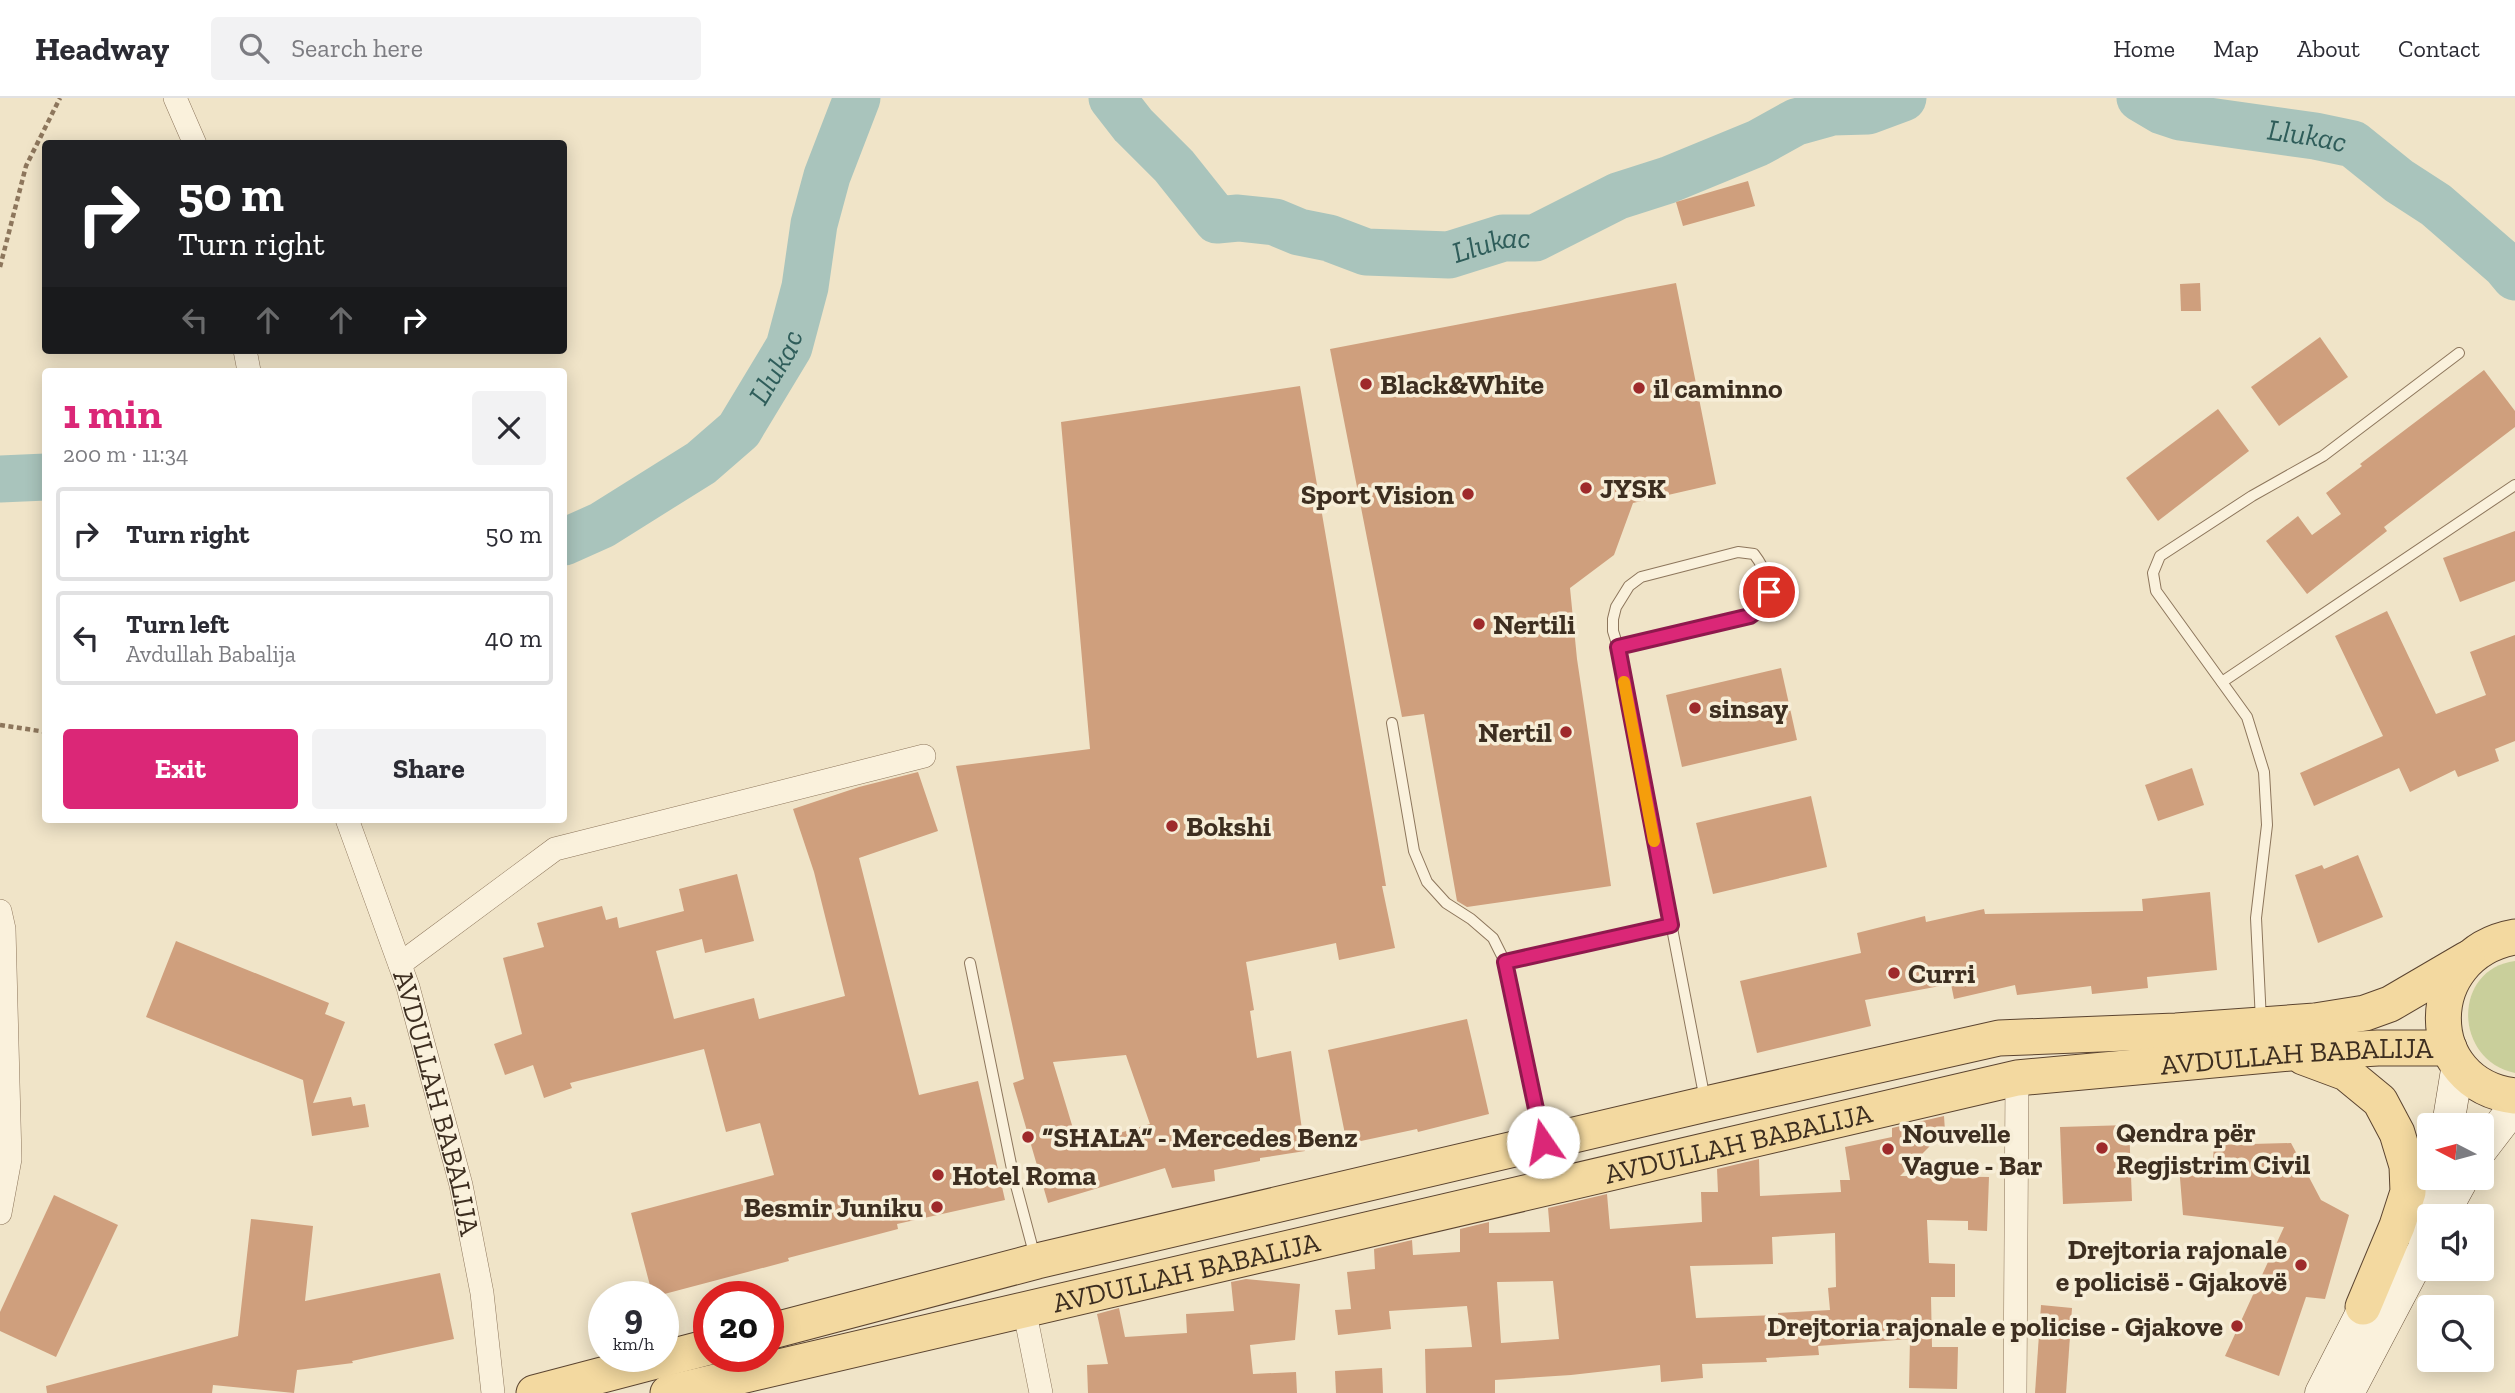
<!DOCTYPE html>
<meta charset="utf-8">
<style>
:root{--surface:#fff;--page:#f2f2f3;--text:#2b2b33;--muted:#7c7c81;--line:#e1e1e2;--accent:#db2777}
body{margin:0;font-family:"Zilla Slab",serif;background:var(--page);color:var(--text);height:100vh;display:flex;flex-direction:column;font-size:26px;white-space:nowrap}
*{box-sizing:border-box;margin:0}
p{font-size:23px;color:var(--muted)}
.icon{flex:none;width:38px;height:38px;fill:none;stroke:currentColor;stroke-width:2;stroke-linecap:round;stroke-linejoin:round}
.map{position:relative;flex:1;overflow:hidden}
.sheet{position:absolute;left:42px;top:270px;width:525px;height:455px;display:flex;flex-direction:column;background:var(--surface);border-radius:7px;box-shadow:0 4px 18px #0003}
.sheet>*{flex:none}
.guide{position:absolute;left:42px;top:42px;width:525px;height:214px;border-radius:7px;box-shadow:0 4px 18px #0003;background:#202124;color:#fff;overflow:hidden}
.needle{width:46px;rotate:276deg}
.controls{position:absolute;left:2417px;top:1015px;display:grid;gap:14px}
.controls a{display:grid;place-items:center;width:77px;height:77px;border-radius:7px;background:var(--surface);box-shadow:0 4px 18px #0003;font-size:35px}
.speed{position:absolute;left:588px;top:1183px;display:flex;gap:14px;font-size:35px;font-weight:700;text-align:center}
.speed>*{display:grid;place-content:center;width:91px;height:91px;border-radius:50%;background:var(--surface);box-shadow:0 4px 18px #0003;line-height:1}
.speed small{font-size:18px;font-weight:400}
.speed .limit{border:10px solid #d22;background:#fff;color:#111}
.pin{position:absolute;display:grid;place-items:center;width:60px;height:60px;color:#fff;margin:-30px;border:4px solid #fff;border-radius:50%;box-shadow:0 2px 7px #0007}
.me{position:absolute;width:77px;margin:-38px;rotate:348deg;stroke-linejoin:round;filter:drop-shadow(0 0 5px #0008)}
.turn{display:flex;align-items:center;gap:24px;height:147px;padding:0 21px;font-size:32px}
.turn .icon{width:91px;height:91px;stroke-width:2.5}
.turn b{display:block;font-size:49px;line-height:60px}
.lanes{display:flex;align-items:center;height:66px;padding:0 21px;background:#0003;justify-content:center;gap:35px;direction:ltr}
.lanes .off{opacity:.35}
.round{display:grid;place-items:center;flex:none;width:74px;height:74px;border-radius:7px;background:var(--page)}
.headline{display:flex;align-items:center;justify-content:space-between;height:119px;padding:0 21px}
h1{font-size:42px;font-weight:700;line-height:52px;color:var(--accent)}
.primary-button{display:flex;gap:14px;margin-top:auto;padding:14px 21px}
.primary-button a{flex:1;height:80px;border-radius:7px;background:var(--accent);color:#fff;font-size:28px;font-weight:700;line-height:80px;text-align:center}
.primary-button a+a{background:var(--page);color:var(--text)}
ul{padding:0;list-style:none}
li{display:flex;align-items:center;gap:21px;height:94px;margin:0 14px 10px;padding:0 7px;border:4px solid var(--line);border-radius:7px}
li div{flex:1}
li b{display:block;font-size:26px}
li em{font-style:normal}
header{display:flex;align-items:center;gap:42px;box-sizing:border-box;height:98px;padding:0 35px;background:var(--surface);border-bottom:2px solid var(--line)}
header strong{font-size:33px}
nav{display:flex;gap:38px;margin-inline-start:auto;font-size:24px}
.search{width:490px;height:63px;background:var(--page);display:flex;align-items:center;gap:18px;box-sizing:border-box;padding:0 24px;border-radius:7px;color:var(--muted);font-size:26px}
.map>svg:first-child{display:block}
.green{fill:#c9cf9b}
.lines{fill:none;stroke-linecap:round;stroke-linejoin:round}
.river{stroke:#a9c4bc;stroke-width:47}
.building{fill:#cf9f7d;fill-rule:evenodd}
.lane-casing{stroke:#8d765c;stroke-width:12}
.street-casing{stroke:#8d765c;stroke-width:24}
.secondary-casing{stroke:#6f573f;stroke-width:33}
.primary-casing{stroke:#5b4430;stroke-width:37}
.path{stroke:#8d765c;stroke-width:4.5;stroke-dasharray:5 3.5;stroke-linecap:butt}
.lane{stroke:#faf1dc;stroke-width:10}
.street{stroke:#faf1dc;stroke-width:23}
.secondary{stroke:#faf1dc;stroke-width:32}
.primary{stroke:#f3d9a0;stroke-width:35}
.route-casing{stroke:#8e194d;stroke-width:18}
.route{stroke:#db2777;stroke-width:12}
.slow{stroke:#f59e0b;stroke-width:12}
.poi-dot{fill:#9e2a2b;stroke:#f7eed8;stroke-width:2.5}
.labels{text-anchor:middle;stroke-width:7;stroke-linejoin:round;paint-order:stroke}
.poi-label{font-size:28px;font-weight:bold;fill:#3d2e20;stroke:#f7eed8;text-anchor:start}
.street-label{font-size:28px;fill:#3d2e20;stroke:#f7eed8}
.water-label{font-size:30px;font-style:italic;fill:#2f5d5a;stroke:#f7eed8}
</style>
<header>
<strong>Headway</strong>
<div class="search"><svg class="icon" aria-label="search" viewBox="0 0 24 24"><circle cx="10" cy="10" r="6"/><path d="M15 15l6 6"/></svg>Search here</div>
<nav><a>Home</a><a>Map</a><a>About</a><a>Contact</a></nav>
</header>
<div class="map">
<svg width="2515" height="1295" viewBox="0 0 2515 1295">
<rect width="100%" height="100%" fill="#f0e4c8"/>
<path class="green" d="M2515,863V975C2453,962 2452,871 2515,863Z"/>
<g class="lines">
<g class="river">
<path id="s1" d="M1112,0L1133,27L1174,68L1217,122L1238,120L1275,124L1299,134L1329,140L1366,154L1449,157L1503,140H1535L1618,98L1668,82L1758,45L1796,24L1832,14L1868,13L1903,0"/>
<path id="s2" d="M2140,0L2162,13L2180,19L2315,38L2353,46L2399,83L2436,107L2505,167L2515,179"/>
<polyline points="0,381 46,379"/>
<path id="s3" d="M564,444L602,427L701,365L739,332L789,249L805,189L814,126L827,78L857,0"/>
</g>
</g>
<g class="building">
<polygon points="1748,83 1755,108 1683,128 1676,104"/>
<polygon points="1676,185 1716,386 1633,405 1614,457 1570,490 1577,561 1611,788 1467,809 1457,803 1424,616 1402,619 1330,251"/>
<polygon points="2200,185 2201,213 2181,213 2180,186"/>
<polygon points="2320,239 2348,279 2279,328 2251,289"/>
<polygon points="2484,272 2515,313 2515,329 2384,429 2387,433 2307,496 2266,443 2298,418 2312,437 2341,416 2326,395 2362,368 2360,366"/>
<path d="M1300,288L1386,788H1382L1395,850L1339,862L1336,845L1246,864L1254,912L1250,913L1257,960L1291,953L1305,1053L1260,1060V1063L1214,1072L1215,1083L1172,1090L1165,1070L1048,1105L1013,985L1024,981L956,668L1090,651L1061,324ZM1126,957L1150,1026L1078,1047L1053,964Z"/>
<polygon points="2218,311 2249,353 2158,423 2126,380"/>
<polygon points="2515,433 2515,483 2460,504 2443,460"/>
<polygon points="2387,513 2436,616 2486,597 2470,554 2515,537 2515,643 2495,651 2499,663 2458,679 2455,672 2410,694 2399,670 2314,708 2300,675 2383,638 2335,538"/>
<polygon points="1781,570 1797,642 1682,669 1666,597"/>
<polygon points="2192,670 2204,707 2158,723 2145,687"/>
<polygon points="918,674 938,733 859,760 919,997 978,983 1005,1102 897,1126 898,1131 788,1160 789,1163 653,1199 631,1115 774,1077 760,1025 726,1034 704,951 570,985 572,990 544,1000 533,967 505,977 494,946 522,936 503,860 544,849 537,825 602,808 606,822 617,819 619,830 684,813 679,791 737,776 754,843 705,855 702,841 656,853 674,921 754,900 759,921 845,898 814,774 793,711 859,689"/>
<polygon points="1811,698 1827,769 1713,796 1696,725"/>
<polygon points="2358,757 2383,819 2318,845 2295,777 2322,767 2324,771"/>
<polygon points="2210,794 2217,872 2147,879 2148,890 2092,896 2091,888 2017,897 2015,887 1954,901 1951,886 1865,902 1871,928 1757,955 1740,883 1861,855 1857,835 1925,818 1926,824 1984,811 1985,816 2143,813 2142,801"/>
<polygon points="176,843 329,905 325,916 345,924 313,1005 351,999 353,1008 365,1006 369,1029 312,1038 303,982 146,919"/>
<polygon points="1467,921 1489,1016 1418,1034 1417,1031 1347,1046 1328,952"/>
<path d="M1944,1018L1945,1033L1900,1078L1989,1079L1987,1133L1968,1132V1123L1927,1122L1929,1165L1955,1166V1199H1931L1932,1249H1958L1957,1291L1909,1290L1910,1241L1818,1248L1819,1257L1766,1260L1767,1264L1702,1266L1703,1280L1661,1284L1660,1267L1571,1277L1495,1282V1295H1426L1425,1251L1472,1249L1467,1208L1389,1213L1391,1231L1338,1237L1335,1212L1351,1211L1347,1174L1375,1171L1374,1151L1412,1142L1413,1157L1460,1154V1131L1489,1124V1135L1550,1134L1548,1110L1607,1096L1610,1131L1702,1124L1701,1094H1718L1717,1071L1759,1061L1760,1098L1841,1094L1840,1082H1850L1845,1049L1892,1039V1030ZM1835,1135L1836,1189L1828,1190L1830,1212L1778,1215V1217L1696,1220L1690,1168L1773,1166L1772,1139ZM1553,1183L1559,1241L1501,1245L1497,1184Z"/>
<polygon points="2129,1027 2132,1103 2063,1106 2060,1029"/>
<polygon points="2291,1045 2321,1102 2349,1117 2325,1201 2306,1199 2279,1278 2225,1258 2284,1129 2183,1117 2179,1068 2213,1062 2214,1047"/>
<polygon points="54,1097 118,1127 56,1259 0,1233 0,1214"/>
<polygon points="251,1121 313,1128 305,1203 440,1175 454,1241 352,1263 353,1265 297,1272 294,1295 213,1287 212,1295 47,1295 46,1288 238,1238"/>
<polygon points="1246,1181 1300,1186 1295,1242 1250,1247 1253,1276 1296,1274 1297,1295 1088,1295 1087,1267 1108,1266 1097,1216 1119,1210 1125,1239 1187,1235 1186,1216 1234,1213 1231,1184"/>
<polygon points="2041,1207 2072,1210 2066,1295 2035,1295"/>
<polygon points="1382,1270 1383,1295 1336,1295 1335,1273"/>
</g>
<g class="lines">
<defs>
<g id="lane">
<path d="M1618,549L1750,518L1765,507C1770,486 1767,473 1754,456L1738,454L1641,479L1629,488L1616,509L1613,521V533L1618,549L1705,1002"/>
<polyline points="2222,584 2515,387"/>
<polyline points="1392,625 1414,753 1427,784 1446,805 1471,821 1493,840 1505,864 1542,1038"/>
<polyline points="1505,864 1670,827"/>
<polyline points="970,865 1013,1076 1035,1159"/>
<polyline points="2261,923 2256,820 2267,727 2264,674 2247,619 2156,493 2153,475 2160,458 2252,398 2323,358 2459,255"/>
</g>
<g id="street">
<polyline points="175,0 195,46"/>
<polyline points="245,252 249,273"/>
<path id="s4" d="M347,721L408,889L461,1087L482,1195L493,1295"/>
<polyline points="0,813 4,831 10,1061 0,1115"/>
<polyline points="400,866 555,751 924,658"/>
<polyline points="1024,1210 1041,1295"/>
<polyline points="2015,1295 2017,980"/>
</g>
<g id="secondary">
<polyline points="2448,1027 2458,966"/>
<polyline points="2482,1051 2515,1008"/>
<polyline points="2442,1118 2463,1080"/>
<polyline points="2408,1129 2431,1080"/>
<polyline points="2321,1295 2376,1187"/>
<polyline points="2348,1295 2429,1141"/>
</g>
<g id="primary">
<path d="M2515,839C2419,856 2420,987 2515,998"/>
<polyline points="2303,959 2346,975 2380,1003 2397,1035 2407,1068 2408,1094 2397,1128 2363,1209"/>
<polyline points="768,1234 1037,1163 1706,1006 1999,940 2176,933 2315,923 2365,915 2390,906 2467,861"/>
<polyline points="534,1295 709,1249"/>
<path id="s5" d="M668,1295L2017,980L2290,955L2378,950H2449"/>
</g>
</defs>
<use href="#lane" class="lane-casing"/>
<use href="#street" class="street-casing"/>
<use href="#secondary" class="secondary-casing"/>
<use href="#primary" class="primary-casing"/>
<g class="path">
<polyline points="0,169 26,68 60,0"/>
<polyline points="0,627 46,634"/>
</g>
<use href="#lane" class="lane"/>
<use href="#street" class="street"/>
<use href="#secondary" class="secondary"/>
<use href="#primary" class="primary"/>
</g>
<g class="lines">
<defs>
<polyline id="route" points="1543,1044 1505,864 1671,827 1618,549 1750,518 1765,507 1769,494"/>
</defs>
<use href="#route" class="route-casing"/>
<use href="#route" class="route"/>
<polyline class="slow" points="1624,584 1654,743"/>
</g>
<g class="poi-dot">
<circle cx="1366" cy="286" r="7"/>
<circle cx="1639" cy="290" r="7"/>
<circle cx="1586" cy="390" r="7"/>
<circle cx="1468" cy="396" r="7"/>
<circle cx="1479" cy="526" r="7"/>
<circle cx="1695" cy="610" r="7"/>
<circle cx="1566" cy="634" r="7"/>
<circle cx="1172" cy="728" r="7"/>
<circle cx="1894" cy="875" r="7"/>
<circle cx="1028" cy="1039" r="7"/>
<circle cx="2102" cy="1050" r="7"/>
<circle cx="1888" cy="1051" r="7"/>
<circle cx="938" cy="1077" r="7"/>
<circle cx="937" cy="1109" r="7"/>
<circle cx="2301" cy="1167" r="7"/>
<circle cx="2237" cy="1228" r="7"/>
</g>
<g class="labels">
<g class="poi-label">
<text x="1380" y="296">Black&amp;White</text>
<text x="1653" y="300">il caminno</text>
<text x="1600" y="400">JYSK</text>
<text x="1454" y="406" text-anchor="end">Sport Vision</text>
<text x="1493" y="536">Nertili</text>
<text x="1709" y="620">sinsay</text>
<text x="1552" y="644" text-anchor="end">Nertil</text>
<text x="1186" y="738">Bokshi</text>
<text x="1908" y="885">Curri</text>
<text x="2116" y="1044">Qendra për<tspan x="2116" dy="32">Regjistrim Civil</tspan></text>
<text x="1902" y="1045">Nouvelle<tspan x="1902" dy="32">Vague - Bar</tspan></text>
<text x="1042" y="1049">“SHALA” - Mercedes Benz</text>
<text x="952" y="1087">Hotel Roma</text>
<text x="923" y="1119" text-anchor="end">Besmir Juniku</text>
<text x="2287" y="1161" text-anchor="end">Drejtoria rajonale<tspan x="2287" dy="32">e policisë - Gjakovë</tspan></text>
<text x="2223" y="1238" text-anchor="end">Drejtoria rajonale e policise - Gjakove</text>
</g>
<g class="street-label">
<text dy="10" stroke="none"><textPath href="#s5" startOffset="1666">AVDULLAH BABALIJA</textPath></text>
<text dy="10" stroke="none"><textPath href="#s4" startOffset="298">AVDULLAH BABALIJA</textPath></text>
<text dy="10" stroke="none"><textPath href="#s5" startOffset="1099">AVDULLAH BABALIJA</textPath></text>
<text dy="10" stroke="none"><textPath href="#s5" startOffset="532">AVDULLAH BABALIJA</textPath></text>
</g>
<g class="water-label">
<text dy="10" stroke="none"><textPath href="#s2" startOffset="173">Llukac</textPath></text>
<text dy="10" stroke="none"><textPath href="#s1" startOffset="443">Llukac</textPath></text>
<text dy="10" stroke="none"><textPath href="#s3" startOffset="282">Llukac</textPath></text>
</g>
</g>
</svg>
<div class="controls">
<a><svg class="needle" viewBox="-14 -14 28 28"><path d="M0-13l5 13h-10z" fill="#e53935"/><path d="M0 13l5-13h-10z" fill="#7c7c81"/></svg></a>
<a><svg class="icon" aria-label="sound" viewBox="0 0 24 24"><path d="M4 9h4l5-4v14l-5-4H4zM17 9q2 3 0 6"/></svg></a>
<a><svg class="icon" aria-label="search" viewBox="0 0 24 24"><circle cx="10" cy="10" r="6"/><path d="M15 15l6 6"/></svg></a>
</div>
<div class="speed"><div>9<small>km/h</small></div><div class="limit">20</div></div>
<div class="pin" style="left:1769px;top:494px;background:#d93025"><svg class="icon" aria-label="arrive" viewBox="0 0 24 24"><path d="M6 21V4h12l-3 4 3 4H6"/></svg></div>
<svg class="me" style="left:1543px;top:1044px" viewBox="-20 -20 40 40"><circle r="19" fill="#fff"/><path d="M0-13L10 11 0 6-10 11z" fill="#db2777"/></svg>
<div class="guide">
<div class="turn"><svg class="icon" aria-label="right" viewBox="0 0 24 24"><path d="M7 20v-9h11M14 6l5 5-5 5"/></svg><div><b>50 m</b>Turn right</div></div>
<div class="lanes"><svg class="icon off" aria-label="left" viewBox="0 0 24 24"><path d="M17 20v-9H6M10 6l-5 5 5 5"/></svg><svg class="icon off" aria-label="ahead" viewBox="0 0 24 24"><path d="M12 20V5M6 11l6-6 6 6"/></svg><svg class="icon off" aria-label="ahead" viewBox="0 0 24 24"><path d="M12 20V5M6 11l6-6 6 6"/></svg><svg class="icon" aria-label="right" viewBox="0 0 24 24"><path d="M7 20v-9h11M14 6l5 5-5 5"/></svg></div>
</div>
<section class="sheet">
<div class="headline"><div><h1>1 min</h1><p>200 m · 11:34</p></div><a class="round"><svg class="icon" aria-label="close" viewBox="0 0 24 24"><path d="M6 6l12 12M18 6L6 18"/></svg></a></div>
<ul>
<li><svg class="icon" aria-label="right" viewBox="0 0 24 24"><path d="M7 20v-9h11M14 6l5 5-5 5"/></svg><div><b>Turn right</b></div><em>50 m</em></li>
<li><svg class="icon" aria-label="left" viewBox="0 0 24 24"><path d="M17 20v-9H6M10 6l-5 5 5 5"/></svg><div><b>Turn left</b><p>Avdullah Babalija</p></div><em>40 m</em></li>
</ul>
<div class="primary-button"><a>Exit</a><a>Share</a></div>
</section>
</div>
